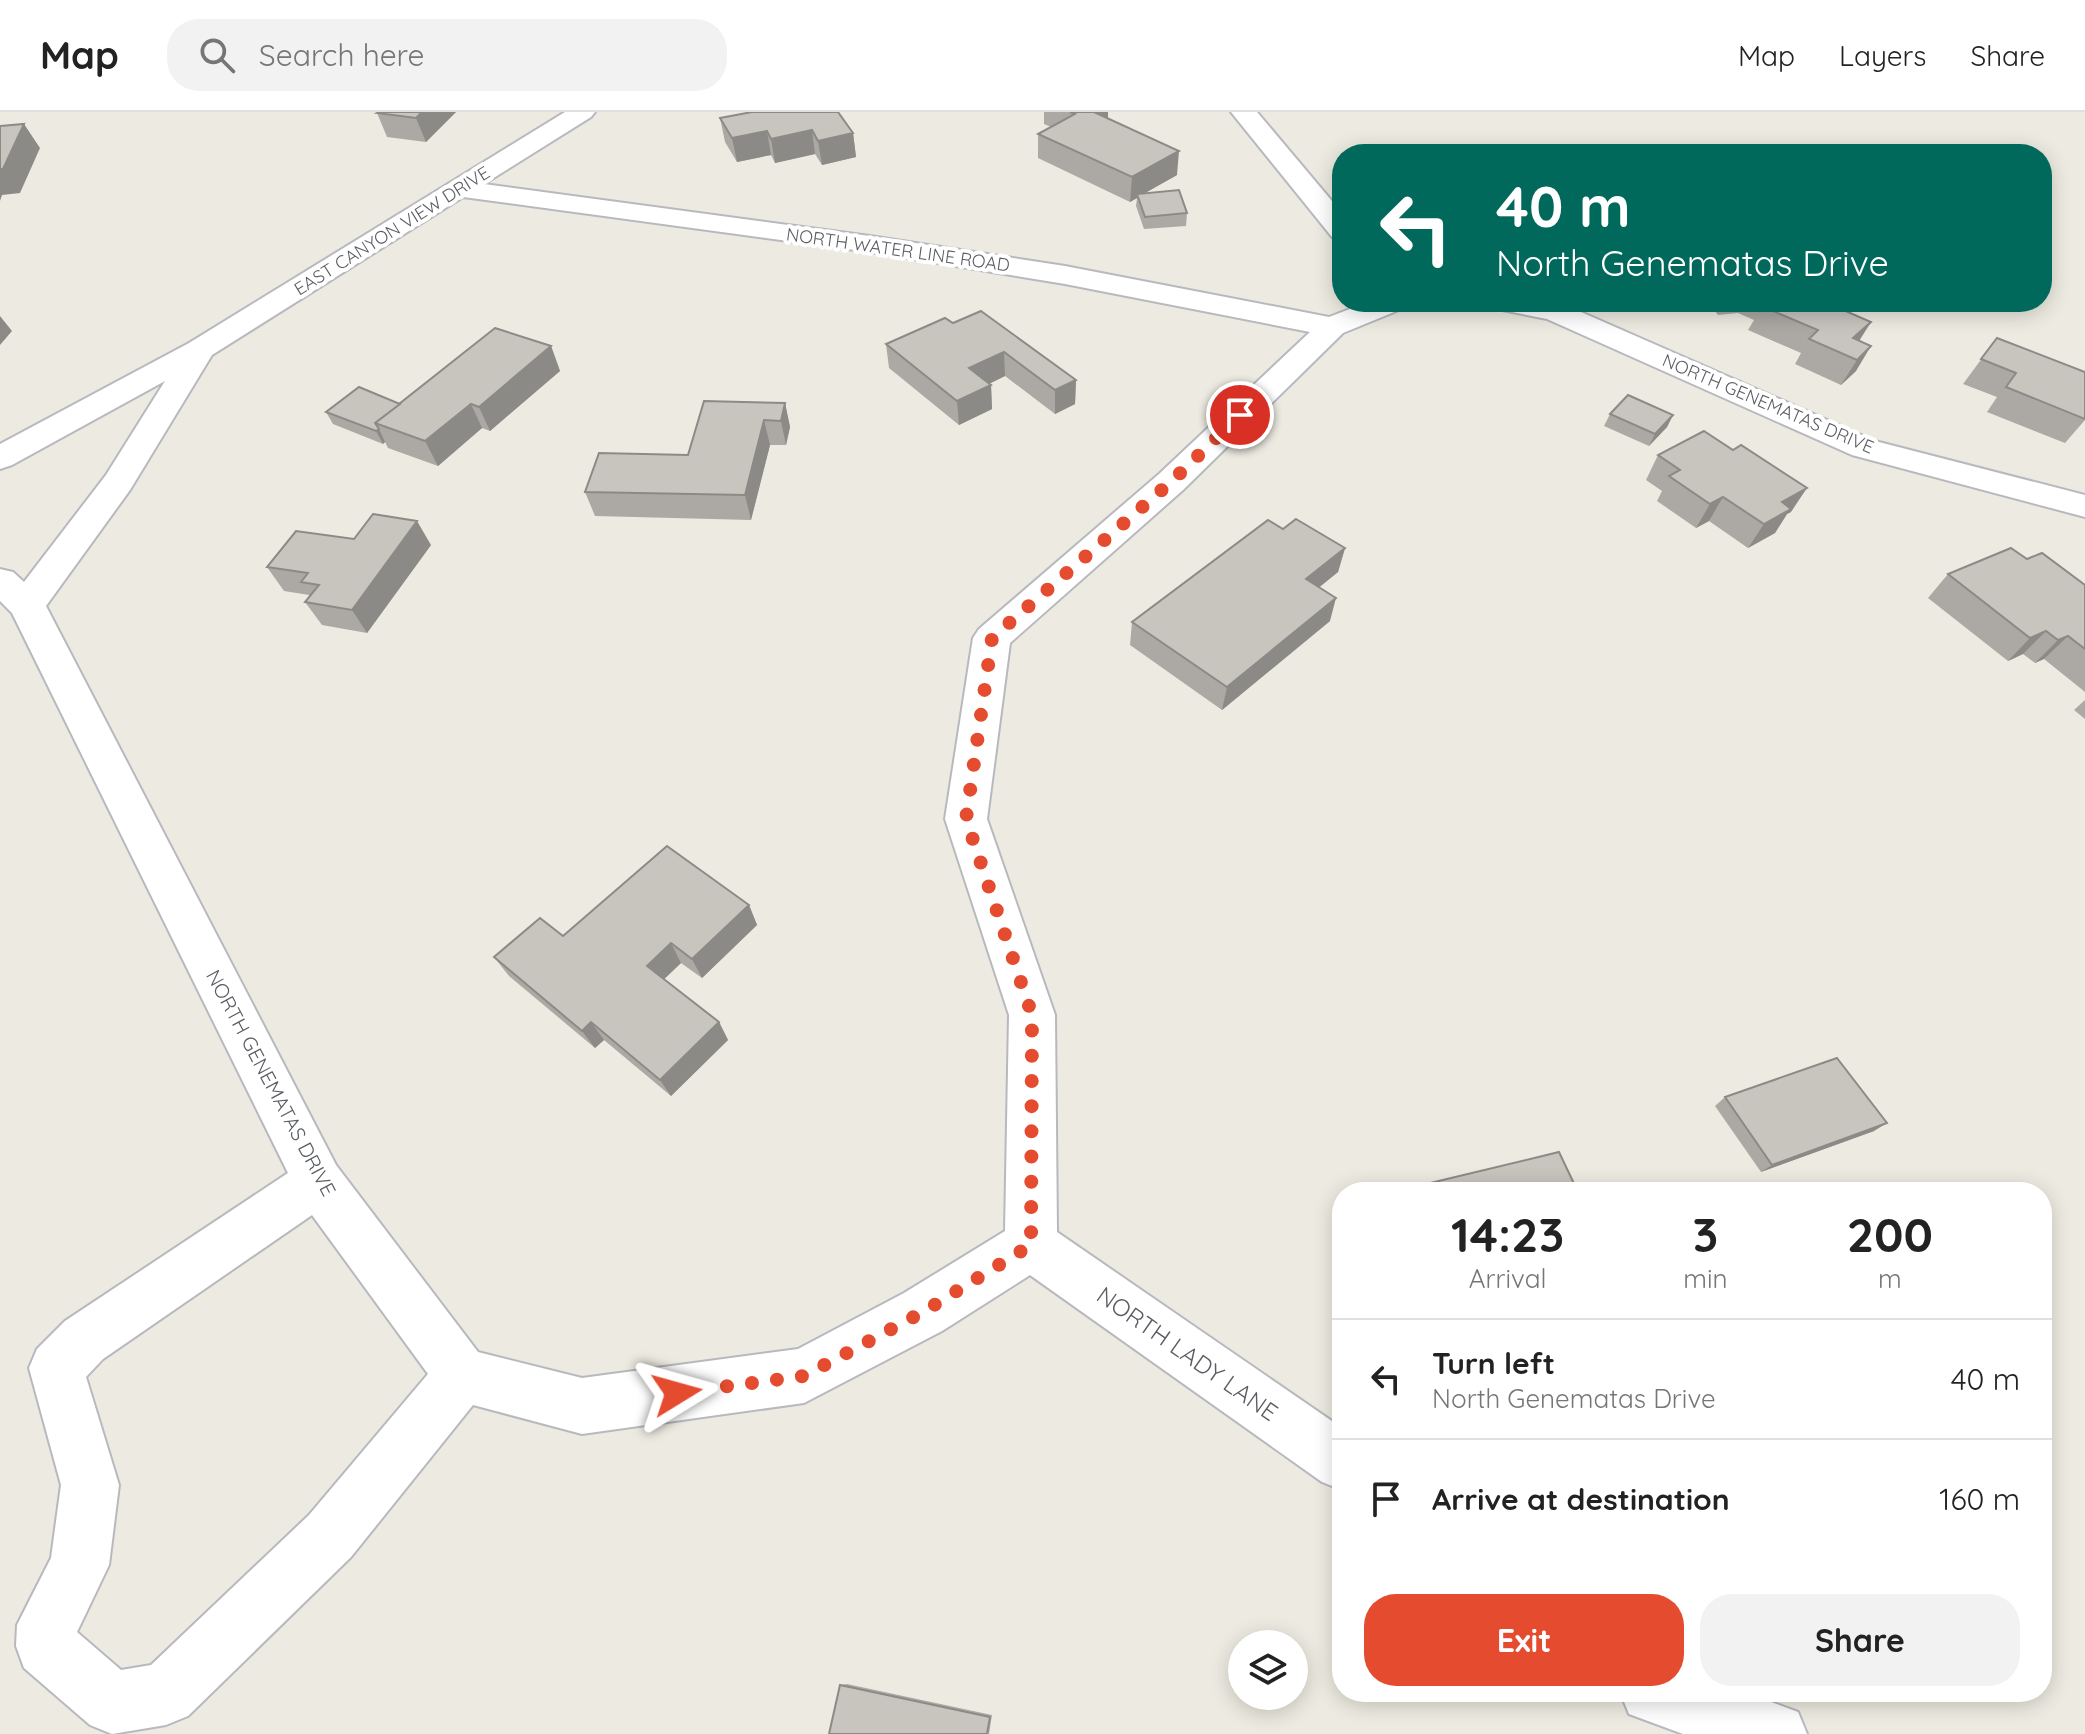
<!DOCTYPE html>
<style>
:root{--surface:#fff;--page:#f2f2f2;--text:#222;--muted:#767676;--line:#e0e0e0;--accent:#e54b2f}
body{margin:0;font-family:Quicksand,sans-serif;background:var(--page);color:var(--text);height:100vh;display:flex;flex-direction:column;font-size:30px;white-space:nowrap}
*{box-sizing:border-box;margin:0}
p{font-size:26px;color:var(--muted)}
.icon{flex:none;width:44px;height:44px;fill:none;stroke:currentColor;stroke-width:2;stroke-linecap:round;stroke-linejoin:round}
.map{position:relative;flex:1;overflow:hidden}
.side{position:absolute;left:1332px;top:1070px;width:720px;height:520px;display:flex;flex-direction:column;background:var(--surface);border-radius:32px;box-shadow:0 4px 20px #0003}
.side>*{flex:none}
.top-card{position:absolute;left:1332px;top:32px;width:720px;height:168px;border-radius:32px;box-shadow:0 4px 20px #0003;background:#00695c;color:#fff;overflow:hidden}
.fabs{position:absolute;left:1228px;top:1518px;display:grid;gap:16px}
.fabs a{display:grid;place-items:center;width:80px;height:80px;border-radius:50%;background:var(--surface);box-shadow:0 4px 20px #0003;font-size:40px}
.pin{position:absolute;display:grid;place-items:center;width:68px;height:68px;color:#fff;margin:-34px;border:4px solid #fff;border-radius:50%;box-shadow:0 2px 8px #0007}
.me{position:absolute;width:88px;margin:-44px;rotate:82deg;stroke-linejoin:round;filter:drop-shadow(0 0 6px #0008)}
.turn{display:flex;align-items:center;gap:28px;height:168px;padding:0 32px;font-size:36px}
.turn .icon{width:104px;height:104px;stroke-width:2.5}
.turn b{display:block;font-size:56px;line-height:68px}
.eta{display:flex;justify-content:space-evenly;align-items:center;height:136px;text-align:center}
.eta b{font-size:48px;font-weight:700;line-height:56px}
.cta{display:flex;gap:16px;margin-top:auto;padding:16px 32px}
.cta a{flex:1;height:92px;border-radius:32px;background:var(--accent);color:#fff;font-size:32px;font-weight:700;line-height:92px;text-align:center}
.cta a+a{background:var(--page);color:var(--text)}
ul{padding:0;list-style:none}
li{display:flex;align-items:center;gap:24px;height:120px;padding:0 32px;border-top:2px solid var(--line)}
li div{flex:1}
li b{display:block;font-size:30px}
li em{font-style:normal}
header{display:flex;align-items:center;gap:48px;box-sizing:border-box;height:112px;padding:0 40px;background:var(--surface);border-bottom:2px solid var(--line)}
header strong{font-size:38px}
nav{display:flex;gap:44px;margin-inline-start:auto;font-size:28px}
.search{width:560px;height:72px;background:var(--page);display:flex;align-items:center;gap:20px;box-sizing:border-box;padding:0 28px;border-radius:32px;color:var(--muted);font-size:30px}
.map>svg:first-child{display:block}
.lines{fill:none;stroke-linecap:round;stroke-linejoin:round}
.minor-casing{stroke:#b7b9be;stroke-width:4}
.minor{fill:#fff;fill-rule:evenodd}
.wall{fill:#aca9a4}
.shaded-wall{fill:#8c8a86}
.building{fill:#c8c5bf;stroke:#8c8a86;stroke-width:2}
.route{stroke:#e54b2f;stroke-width:14;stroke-dasharray:0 25.2}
.labels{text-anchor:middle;stroke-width:8;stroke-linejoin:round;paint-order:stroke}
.far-street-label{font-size:18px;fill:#5a5d62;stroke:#fff}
.street-label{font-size:20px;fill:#5a5d62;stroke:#fff}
.near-street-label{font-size:24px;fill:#5a5d62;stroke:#fff}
</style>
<header>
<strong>Map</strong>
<div class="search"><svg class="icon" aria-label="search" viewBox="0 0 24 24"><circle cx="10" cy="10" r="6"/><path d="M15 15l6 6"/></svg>Search here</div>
<nav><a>Map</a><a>Layers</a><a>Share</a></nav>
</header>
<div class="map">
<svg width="2085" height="1622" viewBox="0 0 2085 1622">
<rect width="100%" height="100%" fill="#edebe1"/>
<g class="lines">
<defs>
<g id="minor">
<path d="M565,0H595L591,5L484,72L870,124L1065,154L1329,205L1368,190H1409L1404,196L1343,221L1183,378L1010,531L987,707L1055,903L1057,1120L1342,1316V1378L1322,1370L1030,1163L942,1219L804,1291L582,1322L473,1293L351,1445L188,1604L166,1613L112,1622L90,1613L24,1556L16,1534L17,1513L51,1446L61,1373L29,1256L37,1237L65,1209L288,1061L12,501L0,489V457L13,460L24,470L106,363L165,269L12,353L0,357V332L189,231ZM463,85L870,140L1065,172L1310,220L1159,362L979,517L973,526L945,707L1009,903L1005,1119L904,1181L798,1237L582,1266L478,1240L336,1053L46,494L130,378L212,243ZM312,1103L428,1262L309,1403L151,1553L121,1558L77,1520L109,1453L119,1373L86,1265L103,1247Z"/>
<polygon points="1231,0 1257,0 1342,101 1342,127 1332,125"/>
<polygon points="1487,190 1565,193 1875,329 2085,383 2085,405 1852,343 1547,207 1492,196"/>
<polygon points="1620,1580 1744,1580 1798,1600 1807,1622 1683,1622 1629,1602"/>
</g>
</defs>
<use href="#minor" class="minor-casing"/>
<use href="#minor" class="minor"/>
</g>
<g class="wall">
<polygon points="456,0 426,30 387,25 377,1"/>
<polygon points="746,0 838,0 853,21 856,45 822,53 815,42 775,51 771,43 737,50 725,30 720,6 746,1"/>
<polygon points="1044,0 1108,0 1108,6 1177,63 1145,81 1187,101 1186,114 1144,117 1136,94 1137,86 1130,90 1038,46 1038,22 1051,15 1044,12"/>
<polygon points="1708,190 1827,190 1827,191 1860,229 1856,259 1841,273 1795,252 1801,241 1748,218 1754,208 1738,201 1718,203"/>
<polygon points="953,211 1076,268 1075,292 1055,302 1005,264 989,272 991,273 992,297 959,313 889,256 886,232"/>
<polygon points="1997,226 2085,260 2085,308 2065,331 1987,300 1997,285 1963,272"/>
<polygon points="551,234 560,259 490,319 482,316 438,354 388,336 385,330 383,332 333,312 326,300 400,292"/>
<polygon points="785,291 790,315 786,333 770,333 751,408 595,404 585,380 688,343"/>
<polygon points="1610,302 1673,303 1667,315 1649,334 1604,314"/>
<polygon points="1658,343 1791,400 1787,402 1775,421 1748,436 1709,409 1696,416 1657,389 1662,379 1646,368"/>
<polygon points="1283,417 1345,436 1338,460 1319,475 1330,509 1222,598 1130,533 1132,510"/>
<polygon points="354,427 431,433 367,521 322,513 305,490 310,484 309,483 284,479 267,455"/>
<polygon points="2027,447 2085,473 2085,580 2044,547 2035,551 2023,542 2008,549 1928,486 1948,462"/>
<polygon points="2085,588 2085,607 2074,598"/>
<polygon points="749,793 757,813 702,866 681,851 664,867 719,910 728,928 671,984 604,928 595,936 509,864 494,845 563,824"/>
<polygon points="1725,985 1874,1019 1761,1060 1715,994"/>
<polygon points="1422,1073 1578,1080 1416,1080"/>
<polygon points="847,1572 992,1603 989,1622 829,1622 840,1573"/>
</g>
<g class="shaded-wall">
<polygon points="422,0 456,0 426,30 416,6"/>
<polygon points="1083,0 1108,0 1108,6"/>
<polygon points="24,12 40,36 20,81 2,83 0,89 0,57"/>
<polygon points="812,18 815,42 775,51 771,27"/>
<polygon points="767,19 771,43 737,50 732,26"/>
<polygon points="853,21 856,45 822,53 818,29"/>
<polygon points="1179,39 1177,63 1138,85 1137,82 1137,86 1130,90 1132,65"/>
<polygon points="0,204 12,219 0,233"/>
<polygon points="1871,210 1856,234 1853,226"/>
<polygon points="551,234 560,259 490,319 479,295"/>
<polygon points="1871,234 1856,259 1841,273 1857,248"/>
<polygon points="1004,240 1005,264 970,281 969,256"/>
<polygon points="1076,268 1075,292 1055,302 1055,278"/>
<polygon points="991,273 992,297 959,313 957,289"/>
<polygon points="785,291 790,315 786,333 781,309"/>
<polygon points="471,292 482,316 438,354 425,329"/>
<polygon points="1673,303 1667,315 1649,334 1655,322"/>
<polygon points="764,308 770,333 751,408 745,383"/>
<polygon points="379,317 385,330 383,332 376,319"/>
<polygon points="1807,376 1791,400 1787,402 1775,421 1748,436 1764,412 1782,390"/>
<polygon points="1723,385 1709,409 1696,416 1710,392"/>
<polygon points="417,409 431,433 367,521 352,498"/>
<polygon points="1345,436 1338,460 1300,491 1306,467"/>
<polygon points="1336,486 1330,509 1222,598 1227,575"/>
<polygon points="2046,519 2023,542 2008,549 2030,526"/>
<polygon points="2068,524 2044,547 2035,551 2058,528"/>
<polygon points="749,793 757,813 702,866 692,847"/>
<polygon points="671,831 681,851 658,873 647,854"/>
<polygon points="591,910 604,928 595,936 582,919"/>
<polygon points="719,910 728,928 671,984 660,968"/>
<polygon points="1887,1011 1874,1019 1761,1060 1772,1053"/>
</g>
<g class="building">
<polygon points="379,0 422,0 416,6 377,1"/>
<polygon points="752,0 838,0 853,21 818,29 812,18 771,27 767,19 732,26 720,6"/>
<polygon points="1070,0 1094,0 1179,39 1132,65 1038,22 1075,2"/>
<polygon points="24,12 3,57 0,57 0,14"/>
<polygon points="1823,37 1827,42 1796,42 1793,38"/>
<polygon points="1179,78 1187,101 1145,105 1137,82"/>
<polygon points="1766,190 1825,190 1871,210 1853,226 1871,234 1857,248 1809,227 1818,218 1761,194"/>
<polygon points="981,199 1076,268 1055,278 1004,240 969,256 991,273 957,289 886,232 945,206 953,211"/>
<polygon points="495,216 551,234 479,295 471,292 425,329 375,311"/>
<polygon points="1997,226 2085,260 2085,307 2006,275 2016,261 1981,247"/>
<polygon points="359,275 400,292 375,311 379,317 376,319 326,300"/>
<polygon points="1628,283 1673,303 1655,322 1610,302"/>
<polygon points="704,289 785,291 781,309 764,308 745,383 585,380 599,341 688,343"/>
<polygon points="1704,319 1733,338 1741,333 1807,376 1782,390 1791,397 1764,412 1723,385 1710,392 1669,364 1680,358 1658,343"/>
<polygon points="373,402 417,409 352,498 305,490 319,473 301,470 308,461 267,455 296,419 354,427"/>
<polygon points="1296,407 1345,436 1306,467 1336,486 1227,575 1132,510 1268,408 1283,417"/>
<polygon points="2011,436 2027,447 2042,441 2085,473 2085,537 2068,524 2058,528 2046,519 2030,526 1948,462"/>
<polygon points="667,734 749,793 692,847 671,831 647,854 719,910 660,968 591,910 582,919 494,845 540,806 563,824"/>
<polygon points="1837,946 1887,1011 1772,1053 1725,985"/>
<polygon points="1559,1040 1578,1080 1425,1080 1422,1073"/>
<polygon points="840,1573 990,1605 987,1622 829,1622"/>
</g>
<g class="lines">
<polyline class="route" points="677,1281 804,1264 923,1200 1031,1133 1032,903 966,707 992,526 1171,370 1240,303"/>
</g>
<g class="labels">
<g class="far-street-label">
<text transform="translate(392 119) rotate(-32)" y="6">EAST CANYON VIEW DRIVE</text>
<text transform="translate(898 138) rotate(8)" y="6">NORTH WATER LINE ROAD</text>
<text transform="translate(1768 292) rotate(23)" y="6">NORTH GENEMATAS DRIVE</text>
</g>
<g class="street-label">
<text transform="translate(271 971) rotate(62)" y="7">NORTH GENEMATAS DRIVE</text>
</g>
<g class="near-street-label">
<text transform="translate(1187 1242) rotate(35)" y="8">NORTH LADY LANE</text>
</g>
</g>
</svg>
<div class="fabs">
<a><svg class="icon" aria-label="layers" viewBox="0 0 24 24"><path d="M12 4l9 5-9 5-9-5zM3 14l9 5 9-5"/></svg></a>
</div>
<div class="pin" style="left:1240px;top:303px;background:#d93025"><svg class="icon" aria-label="arrive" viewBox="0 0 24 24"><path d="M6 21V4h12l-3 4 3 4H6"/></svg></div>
<svg class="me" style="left:677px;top:1281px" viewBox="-20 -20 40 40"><path d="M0-17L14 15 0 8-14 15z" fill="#e54b2f" stroke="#fff" stroke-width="4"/></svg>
<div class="top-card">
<div class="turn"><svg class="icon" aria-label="left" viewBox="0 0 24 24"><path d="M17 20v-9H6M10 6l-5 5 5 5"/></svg><div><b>40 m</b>North Genematas Drive</div></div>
</div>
<section class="side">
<div class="eta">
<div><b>14:23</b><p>Arrival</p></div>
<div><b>3</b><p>min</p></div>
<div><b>200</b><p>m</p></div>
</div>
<ul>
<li><svg class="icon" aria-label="left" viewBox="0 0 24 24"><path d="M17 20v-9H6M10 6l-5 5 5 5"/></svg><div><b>Turn left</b><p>North Genematas Drive</p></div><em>40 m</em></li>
<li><svg class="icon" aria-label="arrive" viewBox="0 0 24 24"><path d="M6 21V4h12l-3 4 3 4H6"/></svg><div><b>Arrive at destination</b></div><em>160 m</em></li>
</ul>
<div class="cta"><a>Exit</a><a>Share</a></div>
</section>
</div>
